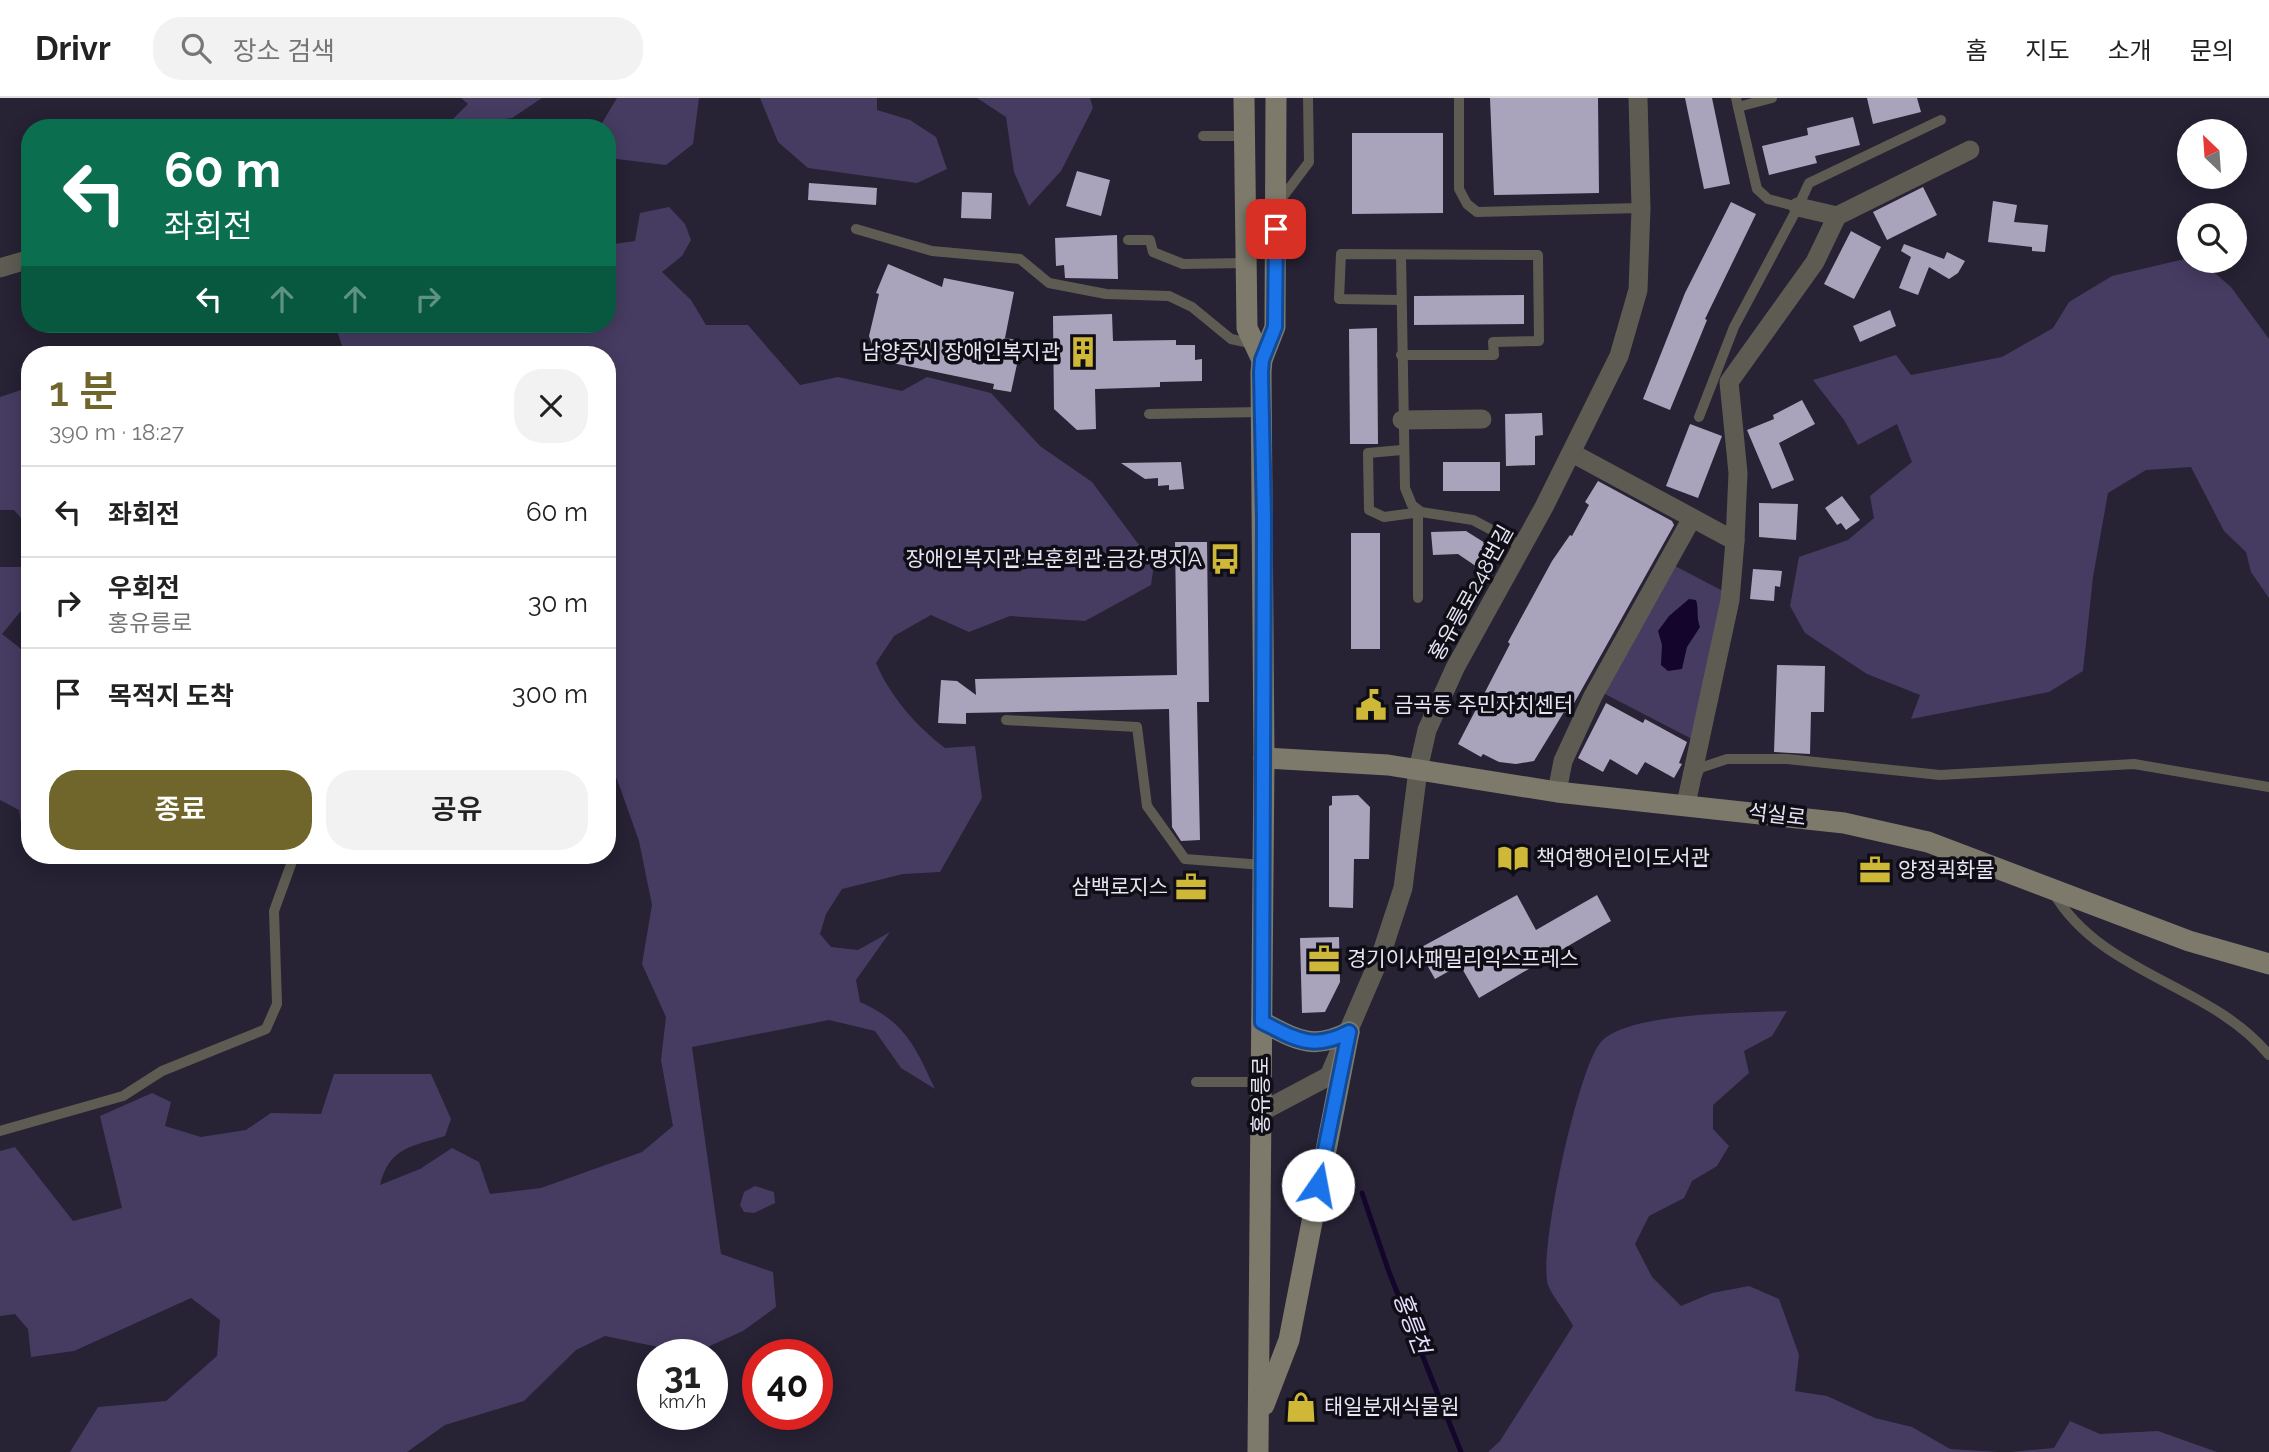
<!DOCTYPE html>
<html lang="ko">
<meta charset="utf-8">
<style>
:root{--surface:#fff;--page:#f2f2f2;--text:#222;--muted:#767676;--line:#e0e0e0;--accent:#70662b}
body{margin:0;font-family:Raleway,"Noto Sans KR",sans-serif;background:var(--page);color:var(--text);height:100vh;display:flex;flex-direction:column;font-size:26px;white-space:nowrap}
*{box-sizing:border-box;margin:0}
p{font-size:23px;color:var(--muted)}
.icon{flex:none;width:38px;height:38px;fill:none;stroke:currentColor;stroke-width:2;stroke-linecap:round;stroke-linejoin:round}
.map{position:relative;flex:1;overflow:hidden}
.details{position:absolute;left:21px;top:248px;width:595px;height:518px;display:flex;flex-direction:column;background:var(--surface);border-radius:28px;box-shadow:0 4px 18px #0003}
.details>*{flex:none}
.guide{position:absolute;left:21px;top:21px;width:595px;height:214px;border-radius:28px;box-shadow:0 4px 18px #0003;background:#0b6e4f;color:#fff;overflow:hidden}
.needle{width:46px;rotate:335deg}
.fabs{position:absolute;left:2177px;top:21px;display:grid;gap:14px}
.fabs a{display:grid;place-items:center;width:70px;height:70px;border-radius:50%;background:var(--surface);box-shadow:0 4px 18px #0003;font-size:35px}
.speed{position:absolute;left:637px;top:1241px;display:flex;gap:14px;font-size:35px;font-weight:700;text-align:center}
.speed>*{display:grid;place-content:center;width:91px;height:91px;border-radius:50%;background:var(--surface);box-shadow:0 4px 18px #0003;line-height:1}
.speed small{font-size:18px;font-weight:400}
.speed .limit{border:10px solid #d22;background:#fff;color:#111}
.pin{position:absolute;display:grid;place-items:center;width:60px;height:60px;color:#fff;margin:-30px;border-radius:14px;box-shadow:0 4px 10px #0006}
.me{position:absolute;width:77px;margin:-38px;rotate:12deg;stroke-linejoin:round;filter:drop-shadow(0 0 5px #0008)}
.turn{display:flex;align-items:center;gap:24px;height:147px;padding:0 28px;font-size:32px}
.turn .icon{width:91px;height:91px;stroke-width:2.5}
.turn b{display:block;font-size:49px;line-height:60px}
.lanes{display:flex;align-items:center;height:66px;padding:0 28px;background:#0003;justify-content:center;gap:35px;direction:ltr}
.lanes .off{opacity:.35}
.round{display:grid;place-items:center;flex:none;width:74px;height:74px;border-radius:28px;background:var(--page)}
.summary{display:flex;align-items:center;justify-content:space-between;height:119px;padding:0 28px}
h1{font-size:42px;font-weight:600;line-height:52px;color:var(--accent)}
.action{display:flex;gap:14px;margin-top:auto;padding:14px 28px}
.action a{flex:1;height:80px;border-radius:28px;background:var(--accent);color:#fff;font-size:28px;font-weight:600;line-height:80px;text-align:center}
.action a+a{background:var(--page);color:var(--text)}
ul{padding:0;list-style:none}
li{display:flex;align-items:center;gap:21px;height:91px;padding:0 28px;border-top:2px solid var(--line)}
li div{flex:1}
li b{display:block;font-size:26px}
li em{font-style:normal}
header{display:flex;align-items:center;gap:42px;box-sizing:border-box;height:98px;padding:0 35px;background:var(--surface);border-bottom:2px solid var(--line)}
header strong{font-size:33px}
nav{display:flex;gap:38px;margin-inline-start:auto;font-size:24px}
.search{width:490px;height:63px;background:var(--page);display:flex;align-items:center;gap:18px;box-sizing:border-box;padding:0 24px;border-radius:28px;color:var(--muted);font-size:26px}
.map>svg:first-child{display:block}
.green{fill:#463c62}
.water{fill:#13052b}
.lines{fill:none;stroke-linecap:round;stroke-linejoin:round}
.stream{stroke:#13052b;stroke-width:5}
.building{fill:#a9a4bb}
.lane{stroke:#5e5c52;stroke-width:10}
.street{stroke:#5e5c52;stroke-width:19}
.secondary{stroke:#7d7a6b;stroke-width:21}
.route-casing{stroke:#114b97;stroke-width:18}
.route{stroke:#1a73e8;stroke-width:12}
.labels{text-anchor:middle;stroke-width:7;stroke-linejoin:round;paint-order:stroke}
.poi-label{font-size:21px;fill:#e8e5f2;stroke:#0f0d15;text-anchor:start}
.street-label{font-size:21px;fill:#e8e5f2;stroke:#0f0d15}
.water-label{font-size:23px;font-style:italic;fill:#e5defd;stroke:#0f0d15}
</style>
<header>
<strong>Drivr</strong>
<div class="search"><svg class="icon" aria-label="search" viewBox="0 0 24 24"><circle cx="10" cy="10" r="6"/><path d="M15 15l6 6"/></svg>장소 검색</div>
<nav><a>홈</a><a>지도</a><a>소개</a><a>문의</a></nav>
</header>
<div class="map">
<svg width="2269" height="1354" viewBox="0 0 2269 1354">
<rect width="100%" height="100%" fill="#272234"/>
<g class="green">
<polygon points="461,0 542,0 512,20 473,26 472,30 444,30 468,6"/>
<polygon points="617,0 699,0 693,46 666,67 608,60 607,30 599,30"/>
<polygon points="760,0 877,0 877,12 910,22 936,39 947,71 917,85 808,70 778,44"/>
<polygon points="977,0 1090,0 1093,10 1061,73 1029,108 1014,74 1006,19"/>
<path d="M669,109L685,126L691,142L682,158L662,174L691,202L706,227H748L800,287L838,279L902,293L927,279L991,295L1040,348L1092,384L1154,467L1151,487L1085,523L1010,518L969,534L931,517L894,538L876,565C890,598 916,628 945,650L975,648L982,700L940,774L903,776L842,791L826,816L820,836L831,849L858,852L890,834L856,882L860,904C905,924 915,948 935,991L901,970L875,933L829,922L692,949L721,1156L773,1174L776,1209L743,1233L692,1256L605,1238L576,1252L524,1303L445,1327L407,1354H70L98,1309L166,1303L217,1258L220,1222L191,1200L74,1253L31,1259L28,1231L15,1216L0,1218V1053L15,1049L73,1123L122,1110L100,1018L152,995L171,1004L165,1028L201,1039L246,1032L271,1015L321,1016L334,976H431L451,1021L445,1038C413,1048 389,1049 380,1087L420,1071L452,1050L479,1064L490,1096L541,1090L642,1054L673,1028L661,962L666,919L642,866L652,807L639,743L617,681L607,677V257H328L342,248L335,226H607V147L635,143L640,115Z"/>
<polygon points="2189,160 2189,163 2201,163 2231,189 2269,241 2269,500 2251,474 2246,454 2224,433 2191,369 2146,372 2108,395 2093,479 2083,573 2049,594 1911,621 1920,597 1867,576 1805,535 1790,508 1799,459 1848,442 1874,420 1870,398 1912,364 1897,326 1858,347 1844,322 1813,282 1896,257 1911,277 2002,259 2053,230 2069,204 2112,178"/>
<polygon points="126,252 179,257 99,257"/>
<polygon points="30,289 30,384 24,390 30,396 30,430 14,412 0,412 0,299"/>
<polygon points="30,464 30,502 2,536 30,558 30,744 24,746 19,712 0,702 0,469 25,469"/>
<polygon points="1673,467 1723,493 1694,642 1603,595"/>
<path d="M1787,913L1772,938L1744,953L1749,975L1713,1007V1031L1729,1048L1717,1068L1692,1083L1684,1100L1649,1118L1635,1146L1652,1179L1681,1208L1712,1195L1749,1188L1779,1201L1799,1257L1795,1293L1827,1298L1875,1320L1912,1329L1950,1351L1998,1354H1488L1500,1343L1573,1228C1567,1215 1552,1198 1548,1187C1538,1155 1578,969 1601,944C1627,914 1747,915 1787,913Z"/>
<polygon points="755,1088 774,1094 775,1105 754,1115 744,1114 740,1107 744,1094"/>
<polygon points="2070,1323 2100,1336 2158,1333 2217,1354 2011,1354 2054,1350"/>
</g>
<path class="water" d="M1689,501L1696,502C1699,510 1696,519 1700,529L1687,549L1682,571L1668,573L1661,567L1662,547L1658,533L1669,518Z"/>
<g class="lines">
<polyline class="stream" points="1362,1095 1389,1174 1461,1354"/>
</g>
<g class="building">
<polygon points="1490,0 1598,0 1599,95 1494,97"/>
<polygon points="1685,0 1712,0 1730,86 1704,91"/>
<polygon points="1867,0 1917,0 1921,14 1873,26"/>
<polygon points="1853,19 1860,47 1815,58 1817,65 1769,77 1762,48 1808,37 1807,30"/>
<polygon points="1352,35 1443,35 1443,115 1352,116"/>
<polygon points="1077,73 1110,82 1101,118 1066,108"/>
<polygon points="809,85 877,90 876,107 808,102"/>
<polygon points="1923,89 1937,117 1887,142 1873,114"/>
<polygon points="962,94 992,95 991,121 961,120"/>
<polygon points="1993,103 2017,107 2014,124 2048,127 2045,154 2032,153 2032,149 1988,144"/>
<polygon points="1731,104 1756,116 1705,221 1707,222 1670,312 1643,301 1685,195"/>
<polygon points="1851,133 1881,149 1854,201 1824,186"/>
<polygon points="1117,137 1118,181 1065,180 1064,167 1056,168 1055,140"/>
<polygon points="1904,146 1944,161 1947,154 1965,163 1958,175 1949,181 1929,169 1918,197 1899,190 1911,159 1901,153"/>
<polygon points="888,166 942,189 944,180 1014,194 1005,240 1022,243 1011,294 993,291 994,286 878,262 869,238 879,196 876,195"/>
<polygon points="1524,197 1524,226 1414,227 1414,198"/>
<polygon points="1890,212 1896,228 1860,244 1853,228"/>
<polygon points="1112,216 1113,243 1176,242 1176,247 1195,247 1195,262 1202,261 1202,283 1160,284 1160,289 1095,291 1096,331 1077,332 1054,311 1053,218"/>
<polygon points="1377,230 1378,346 1350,346 1349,231"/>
<polygon points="1802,302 1815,326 1779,345 1794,382 1772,391 1747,332 1774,321 1773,317"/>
<polygon points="1542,315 1543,337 1535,338 1535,367 1506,368 1505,316"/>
<polygon points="1690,326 1722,338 1698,400 1666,388"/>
<polygon points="1181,364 1184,391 1169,392 1169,387 1158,388 1158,380 1145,381 1121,365"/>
<rect x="1443" y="364" width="57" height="29"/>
<polygon points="1598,383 1672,423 1674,427 1568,616 1564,614 1534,663 1516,666 1499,664 1483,656 1481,659 1458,646 1510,546 1508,544 1552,463 1570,437 1572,438 1589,407 1585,404"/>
<polygon points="1842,398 1860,422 1846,432 1841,425 1837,427 1825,410"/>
<polygon points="1759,405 1798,406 1796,442 1759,439"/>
<polygon points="1466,433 1493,450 1480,471 1458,456 1433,457 1431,434"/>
<rect x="1351" y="435" width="29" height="116"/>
<polygon points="1175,444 1207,444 1209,604 1197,604 1200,742 1181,743 1172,729 1169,611 966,615 966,626 938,625 941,582 957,583 976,597 975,581 1177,577"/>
<polygon points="1753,471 1782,473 1780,489 1775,488 1774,503 1750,501"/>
<polygon points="1777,567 1825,568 1824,614 1811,614 1810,656 1774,654"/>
<polygon points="1606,605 1643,625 1645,621 1687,644 1679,665 1682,666 1674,680 1645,664 1637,677 1610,661 1603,674 1578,660"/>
<polygon points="1358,697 1370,709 1369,761 1354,761 1353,810 1329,809 1329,708 1332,707 1332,698"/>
<polygon points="1517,797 1536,832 1597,797 1611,823 1479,900 1460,867 1435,881 1418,851"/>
<polygon points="1339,839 1340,884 1325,914 1302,915 1300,840"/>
</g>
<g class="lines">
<g class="lane">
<polyline points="1459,0 1459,91 1467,106 1477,114 1641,110"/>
<polyline points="1736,0 1738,9 1772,0"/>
<polyline points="1738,9 1757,91 1768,101 1798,109 1809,85 1941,22"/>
<polyline points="1203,38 1244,38"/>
<polyline points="1279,104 1309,64 1308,0"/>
<polyline points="856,131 932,153 1020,161 1049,185 1106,196 1169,198 1192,209 1231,241 1254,246"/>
<polyline points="1128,142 1150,142 1153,154 1183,166 1245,165"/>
<polyline points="1401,157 1405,390 1412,407 1421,414 1473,422 1522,448"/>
<polyline points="1400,202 1339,201 1341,156 1538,157 1539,243 1493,244 1494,257 1401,257"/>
<polyline points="1149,316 1262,314"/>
<polyline points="1699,319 1734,229 1798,109"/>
<polyline points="1402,352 1368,355 1369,412 1384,419 1421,414"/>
<polyline points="1418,415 1418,500"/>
<polyline points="1006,622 1137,629 1147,708 1185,761 1263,767"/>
<polyline points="1697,677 1700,670 1727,661 1787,661 1940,677 2134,666 2269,689"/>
<path d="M2053,794C2101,877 2211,886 2269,957"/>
<polyline points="1196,984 1261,984"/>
<polyline points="0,1033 123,998 162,973 266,931 277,906 274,813 294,758"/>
</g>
<g class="street">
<polyline points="1798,109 1837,118 1970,52"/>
<polyline points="0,170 30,161"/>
<polyline points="1402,322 1482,321"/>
<polyline points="1572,355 1735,443 1738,375 1729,284 1815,164 1837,118"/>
<polyline points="1557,694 1563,663 1593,598 1692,420"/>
<polyline points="1686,706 1730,502 1735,443"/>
<polyline points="1261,1014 1329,978 1381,857 1403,790 1418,672 1427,632 1455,570 1544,409 1619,258 1638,192 1641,110 1638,0"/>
</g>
<g class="secondary">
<polyline points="1244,0 1247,230 1262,262"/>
<polyline points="1264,660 1388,667 1557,694 1844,725 1928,744 2189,843 2269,866"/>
<path d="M1262,924C1296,941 1312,953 1349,934"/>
<polyline points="1264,1307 1289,1242 1349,934"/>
<polyline points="1258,1354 1264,660 1261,274 1262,262 1275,229 1276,0"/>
</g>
</g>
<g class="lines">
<defs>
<path id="route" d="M1276,131L1275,229L1262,262L1261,274L1264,422L1262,924C1296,941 1312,953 1349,934L1318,1087"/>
</defs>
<use href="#route" class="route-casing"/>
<use href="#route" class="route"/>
</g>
<defs>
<symbol id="building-bare" viewBox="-9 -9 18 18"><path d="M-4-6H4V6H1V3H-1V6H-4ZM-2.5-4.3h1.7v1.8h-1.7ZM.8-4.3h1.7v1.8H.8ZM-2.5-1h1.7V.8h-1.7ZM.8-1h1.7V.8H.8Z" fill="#cfb837" stroke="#0f0d15" stroke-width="2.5" paint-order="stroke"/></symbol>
<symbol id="bus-bare" viewBox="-9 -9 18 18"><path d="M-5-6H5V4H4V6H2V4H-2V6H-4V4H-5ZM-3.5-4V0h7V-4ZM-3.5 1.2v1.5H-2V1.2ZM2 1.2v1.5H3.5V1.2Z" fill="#cfb837" stroke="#0f0d15" stroke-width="2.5" paint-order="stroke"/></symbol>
<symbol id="civic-bare" viewBox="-9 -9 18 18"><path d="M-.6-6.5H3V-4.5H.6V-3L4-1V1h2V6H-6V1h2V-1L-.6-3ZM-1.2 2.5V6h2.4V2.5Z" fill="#cfb837" stroke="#0f0d15" stroke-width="2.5" paint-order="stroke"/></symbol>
<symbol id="library-bare" viewBox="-9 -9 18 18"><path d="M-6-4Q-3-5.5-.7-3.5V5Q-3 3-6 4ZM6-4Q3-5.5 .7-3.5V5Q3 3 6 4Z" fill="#cfb837" stroke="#0f0d15" stroke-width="2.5" paint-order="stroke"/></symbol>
<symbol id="office-bare" viewBox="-9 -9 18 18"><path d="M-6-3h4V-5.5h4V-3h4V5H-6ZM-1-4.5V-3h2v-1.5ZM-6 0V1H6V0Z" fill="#cfb837" stroke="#0f0d15" stroke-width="2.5" paint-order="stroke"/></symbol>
<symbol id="shop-bare" viewBox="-9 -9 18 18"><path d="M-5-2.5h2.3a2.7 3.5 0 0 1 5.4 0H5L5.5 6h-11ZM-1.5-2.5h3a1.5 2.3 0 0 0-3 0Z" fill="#cfb837" stroke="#0f0d15" stroke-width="2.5" paint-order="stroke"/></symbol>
</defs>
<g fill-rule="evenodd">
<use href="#building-bare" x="1061" y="232" width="44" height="44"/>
<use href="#bus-bare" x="1203" y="439" width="44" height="44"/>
<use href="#civic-bare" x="1349" y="585" width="44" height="44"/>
<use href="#library-bare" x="1491" y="738" width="44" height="44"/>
<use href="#office-bare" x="1853" y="750" width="44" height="44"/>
<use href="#office-bare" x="1169" y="767" width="44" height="44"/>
<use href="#office-bare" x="1302" y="839" width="44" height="44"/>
<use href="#shop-bare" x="1279" y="1287" width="44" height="44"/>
</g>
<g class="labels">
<g class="poi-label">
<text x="1060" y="261" text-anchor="end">남양주시 장애인복지관</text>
<text x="1202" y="468" text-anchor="end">장애인복지관.보훈회관.금강·명지A</text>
<text x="1394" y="614">금곡동 주민자치센터</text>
<text x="1536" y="767">책여행어린이도서관</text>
<text x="1898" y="779">양정퀵화물</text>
<text x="1168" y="796" text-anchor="end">삼백로지스</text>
<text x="1347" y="868">경기이사패밀리익스프레스</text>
<text x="1324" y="1316">태일분재식물원</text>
</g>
<g class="street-label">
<text transform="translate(1471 495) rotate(-61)" y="7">홍유릉로248번길</text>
<text transform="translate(1777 717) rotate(7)" y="7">석실로</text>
<text transform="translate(1261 997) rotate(-90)" y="7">홍유릉로</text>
</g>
<g class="water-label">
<text transform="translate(1412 1225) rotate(69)" y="8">홍릉천</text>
</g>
</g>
</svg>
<div class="fabs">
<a><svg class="needle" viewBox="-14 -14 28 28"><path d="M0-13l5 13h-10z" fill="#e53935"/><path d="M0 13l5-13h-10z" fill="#767676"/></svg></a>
<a><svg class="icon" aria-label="search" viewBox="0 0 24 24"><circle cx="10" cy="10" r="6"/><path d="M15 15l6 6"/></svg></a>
</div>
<div class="speed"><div>31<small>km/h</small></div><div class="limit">40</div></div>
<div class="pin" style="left:1276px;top:131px;background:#d93025"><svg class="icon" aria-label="arrive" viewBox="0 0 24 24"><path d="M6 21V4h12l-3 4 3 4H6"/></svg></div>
<svg class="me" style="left:1318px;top:1087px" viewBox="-20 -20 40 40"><circle r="19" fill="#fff"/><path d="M0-13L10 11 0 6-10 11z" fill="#1a73e8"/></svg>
<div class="guide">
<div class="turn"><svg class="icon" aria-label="left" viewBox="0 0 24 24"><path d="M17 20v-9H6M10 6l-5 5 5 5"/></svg><div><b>60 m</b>좌회전</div></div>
<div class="lanes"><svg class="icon" aria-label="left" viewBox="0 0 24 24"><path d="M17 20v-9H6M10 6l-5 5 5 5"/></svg><svg class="icon off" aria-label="ahead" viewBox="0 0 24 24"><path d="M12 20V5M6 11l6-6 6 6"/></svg><svg class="icon off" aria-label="ahead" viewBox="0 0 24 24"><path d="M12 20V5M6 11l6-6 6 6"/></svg><svg class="icon off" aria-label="right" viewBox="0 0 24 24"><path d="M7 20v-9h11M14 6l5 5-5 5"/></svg></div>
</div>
<section class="details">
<div class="summary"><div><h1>1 분</h1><p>390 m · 18:27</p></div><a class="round"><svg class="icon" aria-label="close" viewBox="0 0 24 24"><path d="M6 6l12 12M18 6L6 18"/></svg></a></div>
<ul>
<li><svg class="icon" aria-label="left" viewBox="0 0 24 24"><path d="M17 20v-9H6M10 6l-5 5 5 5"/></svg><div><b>좌회전</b></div><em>60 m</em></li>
<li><svg class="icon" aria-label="right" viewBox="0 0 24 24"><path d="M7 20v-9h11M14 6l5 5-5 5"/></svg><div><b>우회전</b><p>홍유릉로</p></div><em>30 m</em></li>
<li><svg class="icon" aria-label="arrive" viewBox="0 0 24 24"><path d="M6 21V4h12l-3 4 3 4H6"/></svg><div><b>목적지 도착</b></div><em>300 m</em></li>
</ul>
<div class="action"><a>종료</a><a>공유</a></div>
</section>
</div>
